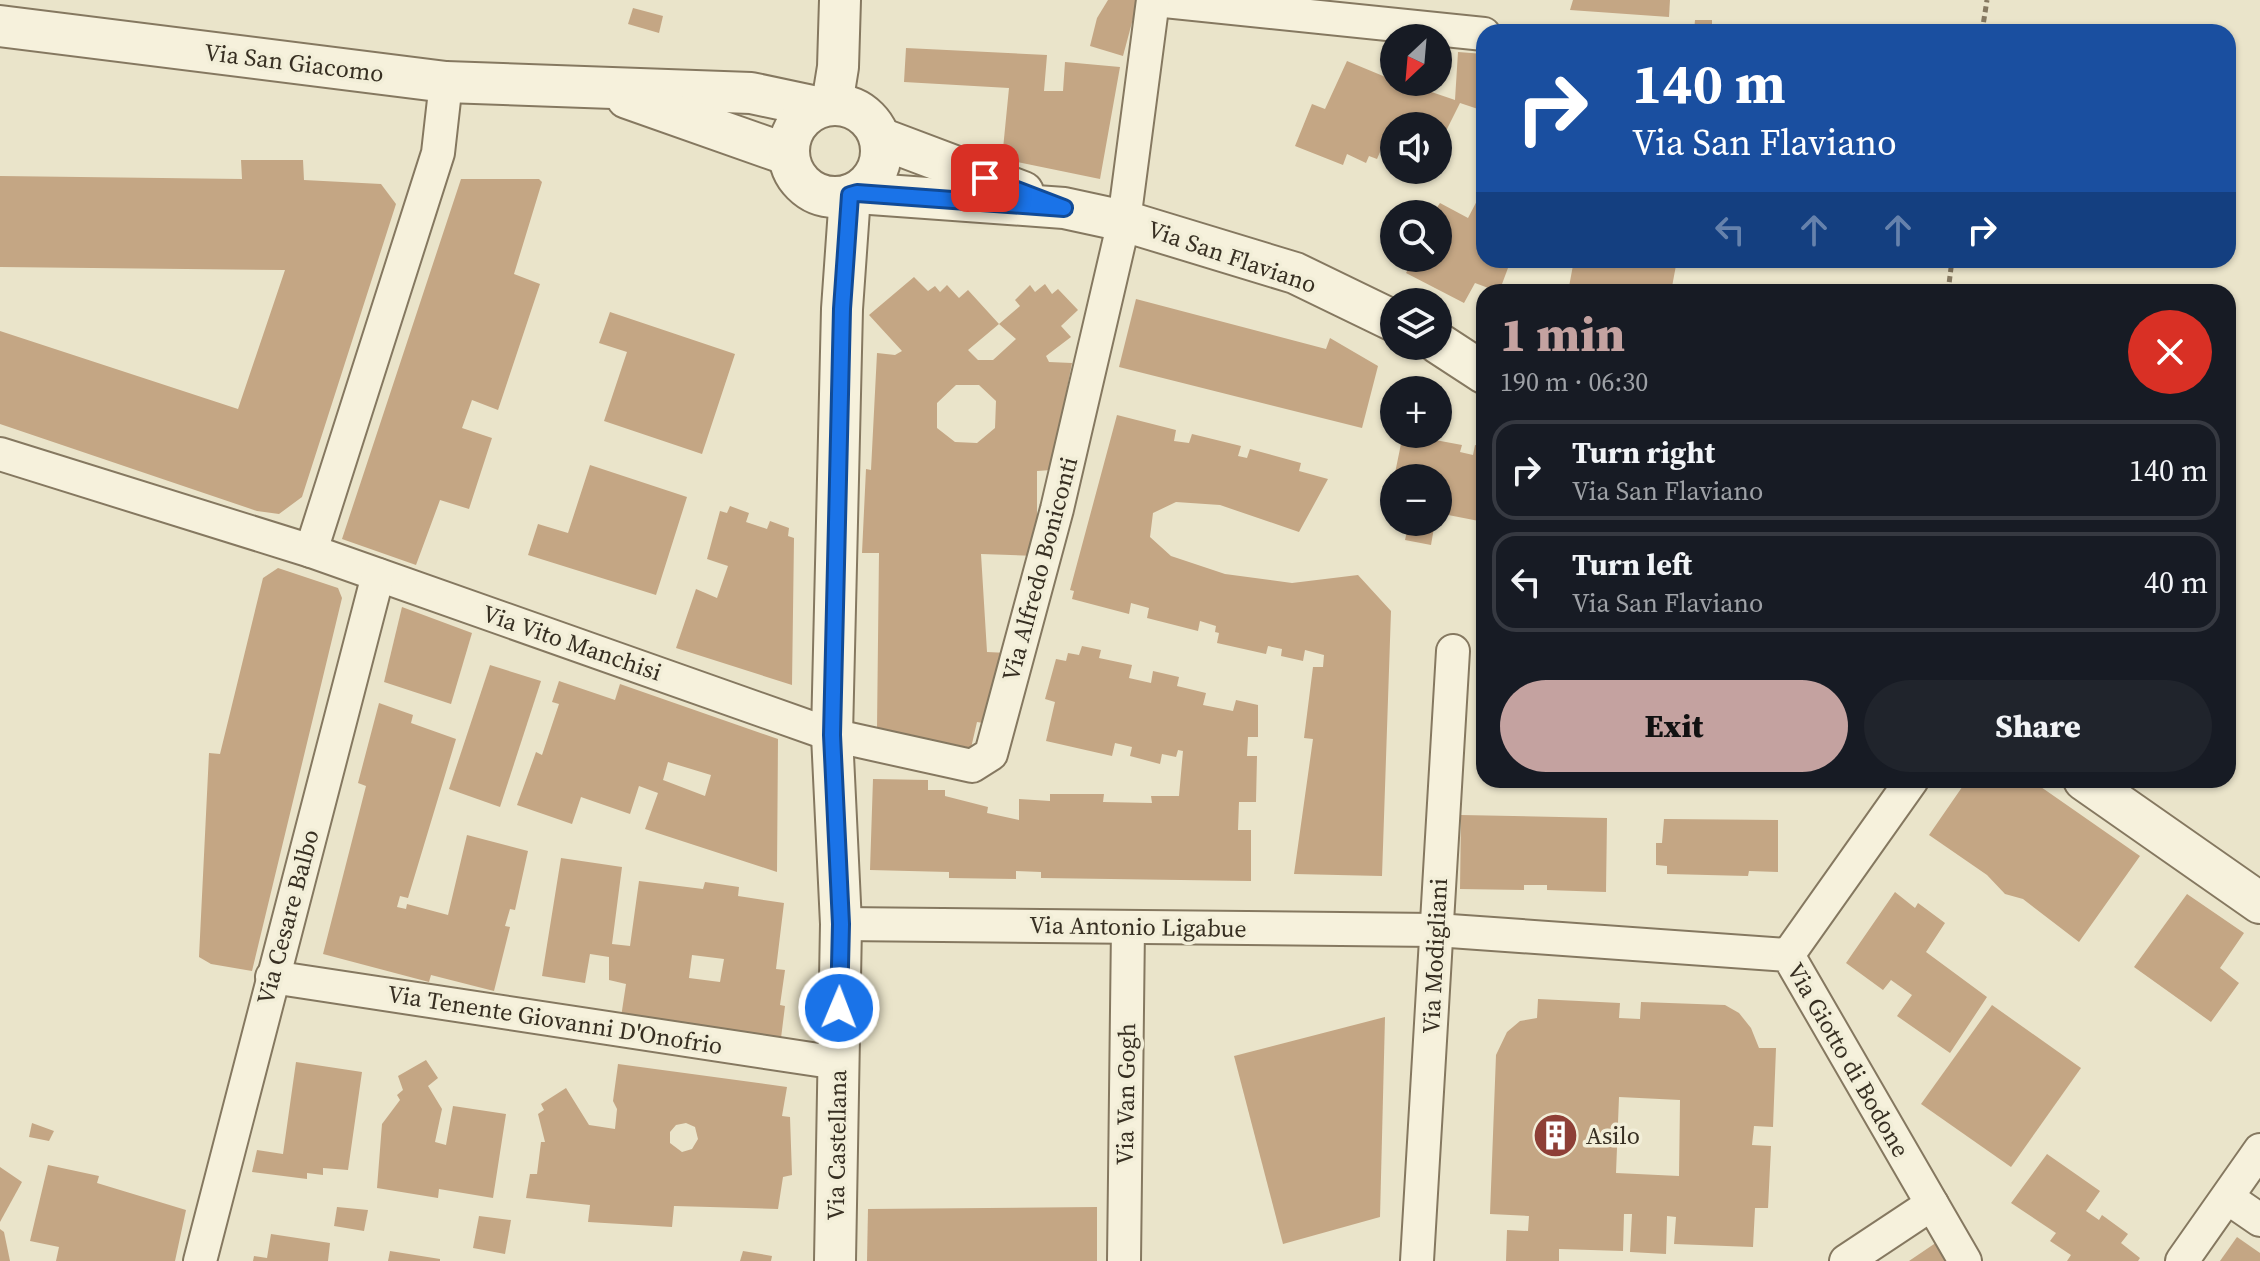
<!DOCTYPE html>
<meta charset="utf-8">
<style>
:root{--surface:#171b24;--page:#20242c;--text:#f1f3f6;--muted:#9ea1a6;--line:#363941;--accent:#c4a2a0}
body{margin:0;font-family:"Source Serif 4",serif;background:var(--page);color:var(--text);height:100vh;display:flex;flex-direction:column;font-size:30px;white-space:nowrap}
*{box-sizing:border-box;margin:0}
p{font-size:26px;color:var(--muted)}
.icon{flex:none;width:44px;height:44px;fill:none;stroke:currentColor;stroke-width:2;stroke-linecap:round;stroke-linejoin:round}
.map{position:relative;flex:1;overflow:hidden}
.sheet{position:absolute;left:1476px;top:284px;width:760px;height:504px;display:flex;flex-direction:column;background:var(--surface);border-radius:24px;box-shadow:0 2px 6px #0004}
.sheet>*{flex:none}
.banner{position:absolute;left:1476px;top:24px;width:760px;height:244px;border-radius:24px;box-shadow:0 2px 6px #0004;background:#1a4fa0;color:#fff;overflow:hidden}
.needle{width:52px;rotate:206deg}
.fabs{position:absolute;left:1380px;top:24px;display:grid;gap:16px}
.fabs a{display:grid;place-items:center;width:72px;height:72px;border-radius:50%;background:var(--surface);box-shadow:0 2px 6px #0004;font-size:40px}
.pin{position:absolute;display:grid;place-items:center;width:68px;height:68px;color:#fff;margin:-34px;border-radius:16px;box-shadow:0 4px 12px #0006}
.me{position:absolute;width:88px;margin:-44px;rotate:1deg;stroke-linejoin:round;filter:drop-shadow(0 0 6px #0008)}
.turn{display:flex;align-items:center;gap:28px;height:168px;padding:0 24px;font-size:36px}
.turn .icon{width:104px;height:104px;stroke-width:2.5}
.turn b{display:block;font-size:56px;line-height:68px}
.lanes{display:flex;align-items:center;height:76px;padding:0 24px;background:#0003;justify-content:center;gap:40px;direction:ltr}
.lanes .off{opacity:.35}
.round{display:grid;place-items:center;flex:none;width:84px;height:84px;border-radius:42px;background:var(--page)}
.head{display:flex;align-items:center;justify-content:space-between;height:136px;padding:0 24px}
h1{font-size:48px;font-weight:800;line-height:60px;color:var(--accent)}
.button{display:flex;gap:16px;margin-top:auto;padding:16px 24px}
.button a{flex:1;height:92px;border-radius:48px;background:var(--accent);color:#111;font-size:32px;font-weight:800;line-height:92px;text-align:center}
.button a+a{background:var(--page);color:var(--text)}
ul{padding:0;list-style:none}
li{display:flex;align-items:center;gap:24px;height:100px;margin:0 16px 12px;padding:0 8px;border:4px solid var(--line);border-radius:24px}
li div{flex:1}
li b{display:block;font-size:30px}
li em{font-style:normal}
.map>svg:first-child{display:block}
.building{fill:#c4a684;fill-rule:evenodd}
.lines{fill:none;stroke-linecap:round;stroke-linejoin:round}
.minor-casing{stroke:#857860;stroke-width:36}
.tertiary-casing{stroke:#857860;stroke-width:44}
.path{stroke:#857860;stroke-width:5;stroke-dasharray:6 4;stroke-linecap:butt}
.minor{stroke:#f6f1dc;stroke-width:32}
.tertiary{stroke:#f6f1dc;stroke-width:40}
.route-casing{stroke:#114b97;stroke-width:20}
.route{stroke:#1a73e8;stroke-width:14}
.labels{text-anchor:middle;stroke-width:7;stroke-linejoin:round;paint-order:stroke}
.street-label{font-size:24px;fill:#372f22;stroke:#f2eed8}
.poi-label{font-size:24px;fill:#372f22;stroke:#f2eed8;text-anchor:start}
</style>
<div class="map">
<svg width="2260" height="1261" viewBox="0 0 2260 1261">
<rect width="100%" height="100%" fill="#eae4ca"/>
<g class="building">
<polygon points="1108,0 1138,0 1123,56 1090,46 1097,18"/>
<polygon points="1573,0 1670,0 1669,17 1570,10"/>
<polygon points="633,8 663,16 659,33 628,24"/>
<polygon points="1695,20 1712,20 1712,32 1694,32"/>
<polygon points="906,48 1047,55 1044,91 1063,91 1065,62 1120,67 1100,179 1002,159 1009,88 904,82"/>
<polygon points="1458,52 1484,54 1484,111 1460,103 1438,147 1438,126 1394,126 1394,139 1387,136 1377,159 1369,156 1366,163 1347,154 1343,165 1295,146 1312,104 1325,109 1347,61 1400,83 1398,88 1405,91 1408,84 1455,100"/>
<polygon points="241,160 303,160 304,180 381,184 396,204 302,497 279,514 257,511 0,424 0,331 238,409 285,270 0,267 0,176 242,179"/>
<polygon points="461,179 539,179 542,182 514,274 540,284 498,410 472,400 462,428 492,438 469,509 440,500 416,565 342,539"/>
<polygon points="1480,195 1484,197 1484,260 1511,260 1499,292 1475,283 1464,303 1406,273 1414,258 1438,258 1438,214 1409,214 1409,210 1436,209 1440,203 1468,218"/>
<polygon points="1574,260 1677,260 1671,292 1568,292"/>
<path d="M914,277L928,291L935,286L940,292L947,285L959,298L968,290L999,324L968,350L978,360H993L1016,339L999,324L1020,306L1015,300L1030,285L1035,292L1045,284L1052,294L1058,289L1078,310L1061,326L1071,337L1046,356L1049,362L1072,363L1051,470L1037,471V556L981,554L987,652L1008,653L989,724L977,722L971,748L877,728L879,553H862L866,469L871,470L877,353L895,355L902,351L869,315ZM956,385H979L996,401L995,428L977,443L955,442L937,428V403Z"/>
<polygon points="1136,299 1326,349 1330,338 1378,366 1362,428 1119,367"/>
<polygon points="610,312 735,354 702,454 604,421 627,352 599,343"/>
<polygon points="1117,415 1176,430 1174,441 1189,443 1192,434 1241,446 1238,456 1247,458 1250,449 1301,463 1299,471 1328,479 1299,532 1220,505 1176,502 1153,513 1150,537 1171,556 1225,574 1292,583 1358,575 1391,611 1382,876 1294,874 1313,739 1304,738 1313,667 1323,667 1324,655 1305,650 1303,661 1281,656 1282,649 1268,646 1266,654 1217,643 1219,633 1215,632 1216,626 1200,621 1198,631 1147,618 1149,608 1131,603 1129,614 1072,599 1074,591 1070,590"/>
<polygon points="1403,434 1462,445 1460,452 1473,455 1475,445 1484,447 1484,522 1438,513 1438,478 1394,478"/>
<polygon points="590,465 687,497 656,595 528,555 538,524 568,533"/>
<polygon points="730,506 749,513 746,522 767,529 770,521 789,528 788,536 794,538 792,685 676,648 696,589 717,598 728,566 707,559 720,511 727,513"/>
<polygon points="1409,522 1435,522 1431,545 1405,540"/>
<polygon points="278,568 338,588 342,598 252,971 211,964 199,957 209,753 220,754 263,578"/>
<polygon points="402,607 472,633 451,704 384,682"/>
<polygon points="1082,646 1101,650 1099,658 1132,665 1129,678 1151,683 1153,671 1179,677 1177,686 1206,693 1203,705 1233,711 1236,700 1258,705 1258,737 1248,737 1247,756 1257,756 1256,802 1239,802 1238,830 1251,830 1251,881 1041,878 1041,872 1016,871 1016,879 949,878 949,872 870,870 873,779 928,780 928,790 945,790 945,796 988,807 987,813 1019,820 1019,799 1050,801 1050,794 1104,794 1103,802 1152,803 1151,796 1179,796 1183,751 1178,750 1176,757 1162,754 1160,764 1130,756 1132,747 1115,743 1112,756 1046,741 1055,702 1045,699 1056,659 1066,661 1068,653 1079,655"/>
<polygon points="490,665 541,681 500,807 449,789"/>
<path d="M559,681L615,700L620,684L778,739L777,872L645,829L658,793L639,786L630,814L581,797L572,824L517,805L536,752L542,755L559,704L552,702ZM668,762L711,775L705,796L663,780Z"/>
<polygon points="379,703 413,715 411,723 456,739 408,898 400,896 397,907 406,909 407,904 448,915 467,835 528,851 515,910 510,909 505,926 510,927 494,991 431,975 429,982 323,954 366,786 358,783"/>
<polygon points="1967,780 2031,780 2140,856 2079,942 2023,899 2005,894 1987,875 1929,835"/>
<polygon points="1461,815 1607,818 1606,892 1547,890 1547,885 1524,885 1524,890 1460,889"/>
<polygon points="1664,819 1778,820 1778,872 1749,871 1748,876 1667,874 1667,866 1656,865 1656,843 1662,843"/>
<path d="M561,858L622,867L612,944L630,946L639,881L703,889L705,882L739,887L738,896L784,903L776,969L785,970L780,1005L785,1006L780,1046L620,1024L626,984L609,980V957L590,954L585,983L542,976ZM692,955L724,959L720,982L689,978Z"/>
<polygon points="1895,892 1915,908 1918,903 1945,923 1926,952 1987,997 1950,1053 1897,1016 1912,995 1891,980 1883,990 1846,963"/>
<polygon points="2187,894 2244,933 2220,968 2239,983 2211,1022 2134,967"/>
<path d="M1538,999L1620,1003L1619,1018L1640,1019L1641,1002L1725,1005L1739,1013L1751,1028L1759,1048H1776L1773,1127L1754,1126L1752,1145L1771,1146L1768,1208H1755L1753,1247L1674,1244L1676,1217L1667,1216L1666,1254L1630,1252L1632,1214H1624L1623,1251L1559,1249V1261H1506L1507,1230L1528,1231L1529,1216L1490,1214L1496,1055L1507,1032L1520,1021L1537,1018ZM1619,1097L1680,1100L1679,1176L1616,1173Z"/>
<polygon points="1992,1005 2081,1068 2011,1167 1921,1104"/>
<polygon points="1385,1017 1380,1217 1283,1244 1234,1056"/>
<polygon points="426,1060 438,1078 428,1086 442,1109 435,1142 446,1145 453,1106 506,1114 493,1198 439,1189 438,1198 377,1188 382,1124 400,1100 397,1095 403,1090 398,1076"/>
<polygon points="296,1062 362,1072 348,1170 323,1168 323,1175 307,1173 307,1179 252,1172 257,1150 283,1154"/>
<path d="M618,1064L787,1087L782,1116L790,1117L792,1175L783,1177L778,1209L674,1206L672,1227L588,1222L590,1205L526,1198L530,1174H537L541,1142H545L538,1114L544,1110L541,1104L566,1088L589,1125L615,1129L617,1109L613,1101ZM686,1123L695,1127L698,1139L692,1149L682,1152L670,1143V1132L676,1125Z"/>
<polygon points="32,1123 54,1131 49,1141 29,1137"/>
<polygon points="2047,1154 2100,1191 2086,1211 2099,1220 2102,1215 2128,1234 2121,1243 2140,1258 2138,1261 2067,1261 2071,1255 2050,1241 2056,1233 2011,1203"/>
<polygon points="48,1165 99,1176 97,1183 186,1210 175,1261 56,1261 59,1247 30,1241"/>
<polygon points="0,1167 22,1182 0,1222"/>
<polygon points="337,1207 368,1210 364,1231 334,1226"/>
<polygon points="1097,1207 1097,1261 867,1261 868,1209"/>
<polygon points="479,1216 511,1220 505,1254 473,1248"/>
<polygon points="0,1229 4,1232 10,1261 0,1261"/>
<polygon points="271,1234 330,1243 328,1261 253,1261 254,1256 267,1258"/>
<polygon points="2237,1237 2260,1253 2260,1261 2220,1261"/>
<polygon points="1940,1240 1952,1261 1909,1261"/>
<polygon points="390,1251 440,1259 440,1261 388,1261"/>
<polygon points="743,1251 772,1256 771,1261 740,1261"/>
</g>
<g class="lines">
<defs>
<g id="minor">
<polyline points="1155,0 1484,34"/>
<polyline points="0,454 311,551 832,735 972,766 991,754 1057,509 1124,221 1153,0"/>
<polyline points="311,551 438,153 446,82"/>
<polyline points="841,924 1436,930 1788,955 1965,1261"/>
<polyline points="1788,955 1912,780"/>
<polyline points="272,977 838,1063"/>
<polyline points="2228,1198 2260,1220"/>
<polyline points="200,1261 378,575"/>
<polyline points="1124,1261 1128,927"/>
<polyline points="1417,1261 1453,651"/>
<polyline points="1846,1261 1932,1204"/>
<polyline points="2182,1261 2260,1150"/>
</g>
<g id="tertiary">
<polyline points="0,26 446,82 751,93 817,107"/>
<polyline points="627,98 789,155"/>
<polyline points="832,104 838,67 840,0"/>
<circle cx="835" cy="151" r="46"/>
<polyline points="880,138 1023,192"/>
<polyline points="857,193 1064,208 1124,221 1295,273 1394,321"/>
<polyline points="1438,343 1484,373"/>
<polyline points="2084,780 2260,903"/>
<polyline points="835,1261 841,924 832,735 842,309 850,195"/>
</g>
</defs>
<use href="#minor" class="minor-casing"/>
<use href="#tertiary" class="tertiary-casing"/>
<g class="path">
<polyline points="1982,32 1987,0"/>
<polyline points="1948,292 1952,260"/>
</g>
<use href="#minor" class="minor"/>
<use href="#tertiary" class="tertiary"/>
</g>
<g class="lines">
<defs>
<polyline id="route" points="839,1008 841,924 832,735 842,309 850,195 857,193 1064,208 985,178"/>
</defs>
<use href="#route" class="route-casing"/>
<use href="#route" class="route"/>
</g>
<defs>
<symbol id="building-disc" viewBox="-11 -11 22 22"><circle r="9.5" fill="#8e3f36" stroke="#f2eed8"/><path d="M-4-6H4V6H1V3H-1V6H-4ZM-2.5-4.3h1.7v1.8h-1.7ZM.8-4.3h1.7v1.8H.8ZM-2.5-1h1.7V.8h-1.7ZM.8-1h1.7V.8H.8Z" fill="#fff"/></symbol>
</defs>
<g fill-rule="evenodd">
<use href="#building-disc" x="1530" y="1110" width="51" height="51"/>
</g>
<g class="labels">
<g class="street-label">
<text transform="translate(294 63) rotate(7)" y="8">Via San Giacomo</text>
<text transform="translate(1232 257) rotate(19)" y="8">Via San Flaviano</text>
<text transform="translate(1040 569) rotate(-75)" y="8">Via Alfredo Boniconti</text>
<text transform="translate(572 643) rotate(19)" y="8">Via Vito Manchisi</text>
<text transform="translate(288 917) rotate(-75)" y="8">Via Cesare Balbo</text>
<text transform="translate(1138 927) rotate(1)" y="8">Via Antonio Ligabue</text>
<text transform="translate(1435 956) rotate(-87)" y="8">Via Modigliani</text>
<text transform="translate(555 1020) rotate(9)" y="8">Via Tenente Giovanni D'Onofrio</text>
<text transform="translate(1848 1060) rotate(60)" y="8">Via Giotto di Bodone</text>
<text transform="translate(1126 1094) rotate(-89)" y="8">Via Van Gogh</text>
<text transform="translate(837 1145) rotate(-89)" y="8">Via Castellana</text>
</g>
<g class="poi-label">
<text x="1586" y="1144">Asilo</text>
</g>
</g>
</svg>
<div class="fabs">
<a><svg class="needle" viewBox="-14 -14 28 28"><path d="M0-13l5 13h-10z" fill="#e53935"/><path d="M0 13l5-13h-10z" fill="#9ea1a6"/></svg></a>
<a><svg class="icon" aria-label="sound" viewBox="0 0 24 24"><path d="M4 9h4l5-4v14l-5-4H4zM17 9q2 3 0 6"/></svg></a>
<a><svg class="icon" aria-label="search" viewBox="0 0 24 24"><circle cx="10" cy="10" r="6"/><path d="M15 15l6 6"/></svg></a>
<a><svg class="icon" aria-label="layers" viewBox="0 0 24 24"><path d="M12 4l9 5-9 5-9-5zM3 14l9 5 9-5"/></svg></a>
<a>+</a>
<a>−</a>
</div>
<div class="pin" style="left:985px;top:178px;background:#d93025"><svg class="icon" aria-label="arrive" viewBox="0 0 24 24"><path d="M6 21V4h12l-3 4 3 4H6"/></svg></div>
<svg class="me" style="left:839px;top:1008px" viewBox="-20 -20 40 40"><circle r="17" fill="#1a73e8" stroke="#fff" stroke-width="3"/><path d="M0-11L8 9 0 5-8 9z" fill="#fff"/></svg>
<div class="banner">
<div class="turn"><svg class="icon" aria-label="right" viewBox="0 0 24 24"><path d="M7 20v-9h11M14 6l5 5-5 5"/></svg><div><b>140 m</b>Via San Flaviano</div></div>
<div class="lanes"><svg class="icon off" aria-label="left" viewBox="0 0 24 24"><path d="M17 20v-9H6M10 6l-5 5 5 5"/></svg><svg class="icon off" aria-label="ahead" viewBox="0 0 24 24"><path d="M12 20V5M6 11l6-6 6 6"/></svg><svg class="icon off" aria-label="ahead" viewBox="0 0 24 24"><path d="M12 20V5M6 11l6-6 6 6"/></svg><svg class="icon" aria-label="right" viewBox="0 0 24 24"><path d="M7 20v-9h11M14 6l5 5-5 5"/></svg></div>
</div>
<section class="sheet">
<div class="head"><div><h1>1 min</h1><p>190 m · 06:30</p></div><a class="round" style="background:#d93025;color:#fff"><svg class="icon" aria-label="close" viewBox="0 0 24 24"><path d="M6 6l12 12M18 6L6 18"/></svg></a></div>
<ul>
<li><svg class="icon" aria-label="right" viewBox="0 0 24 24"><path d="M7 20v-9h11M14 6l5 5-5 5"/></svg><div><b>Turn right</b><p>Via San Flaviano</p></div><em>140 m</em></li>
<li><svg class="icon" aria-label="left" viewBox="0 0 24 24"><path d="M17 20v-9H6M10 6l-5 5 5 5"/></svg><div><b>Turn left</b><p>Via San Flaviano</p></div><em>40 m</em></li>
</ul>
<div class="button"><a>Exit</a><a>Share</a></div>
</section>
</div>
